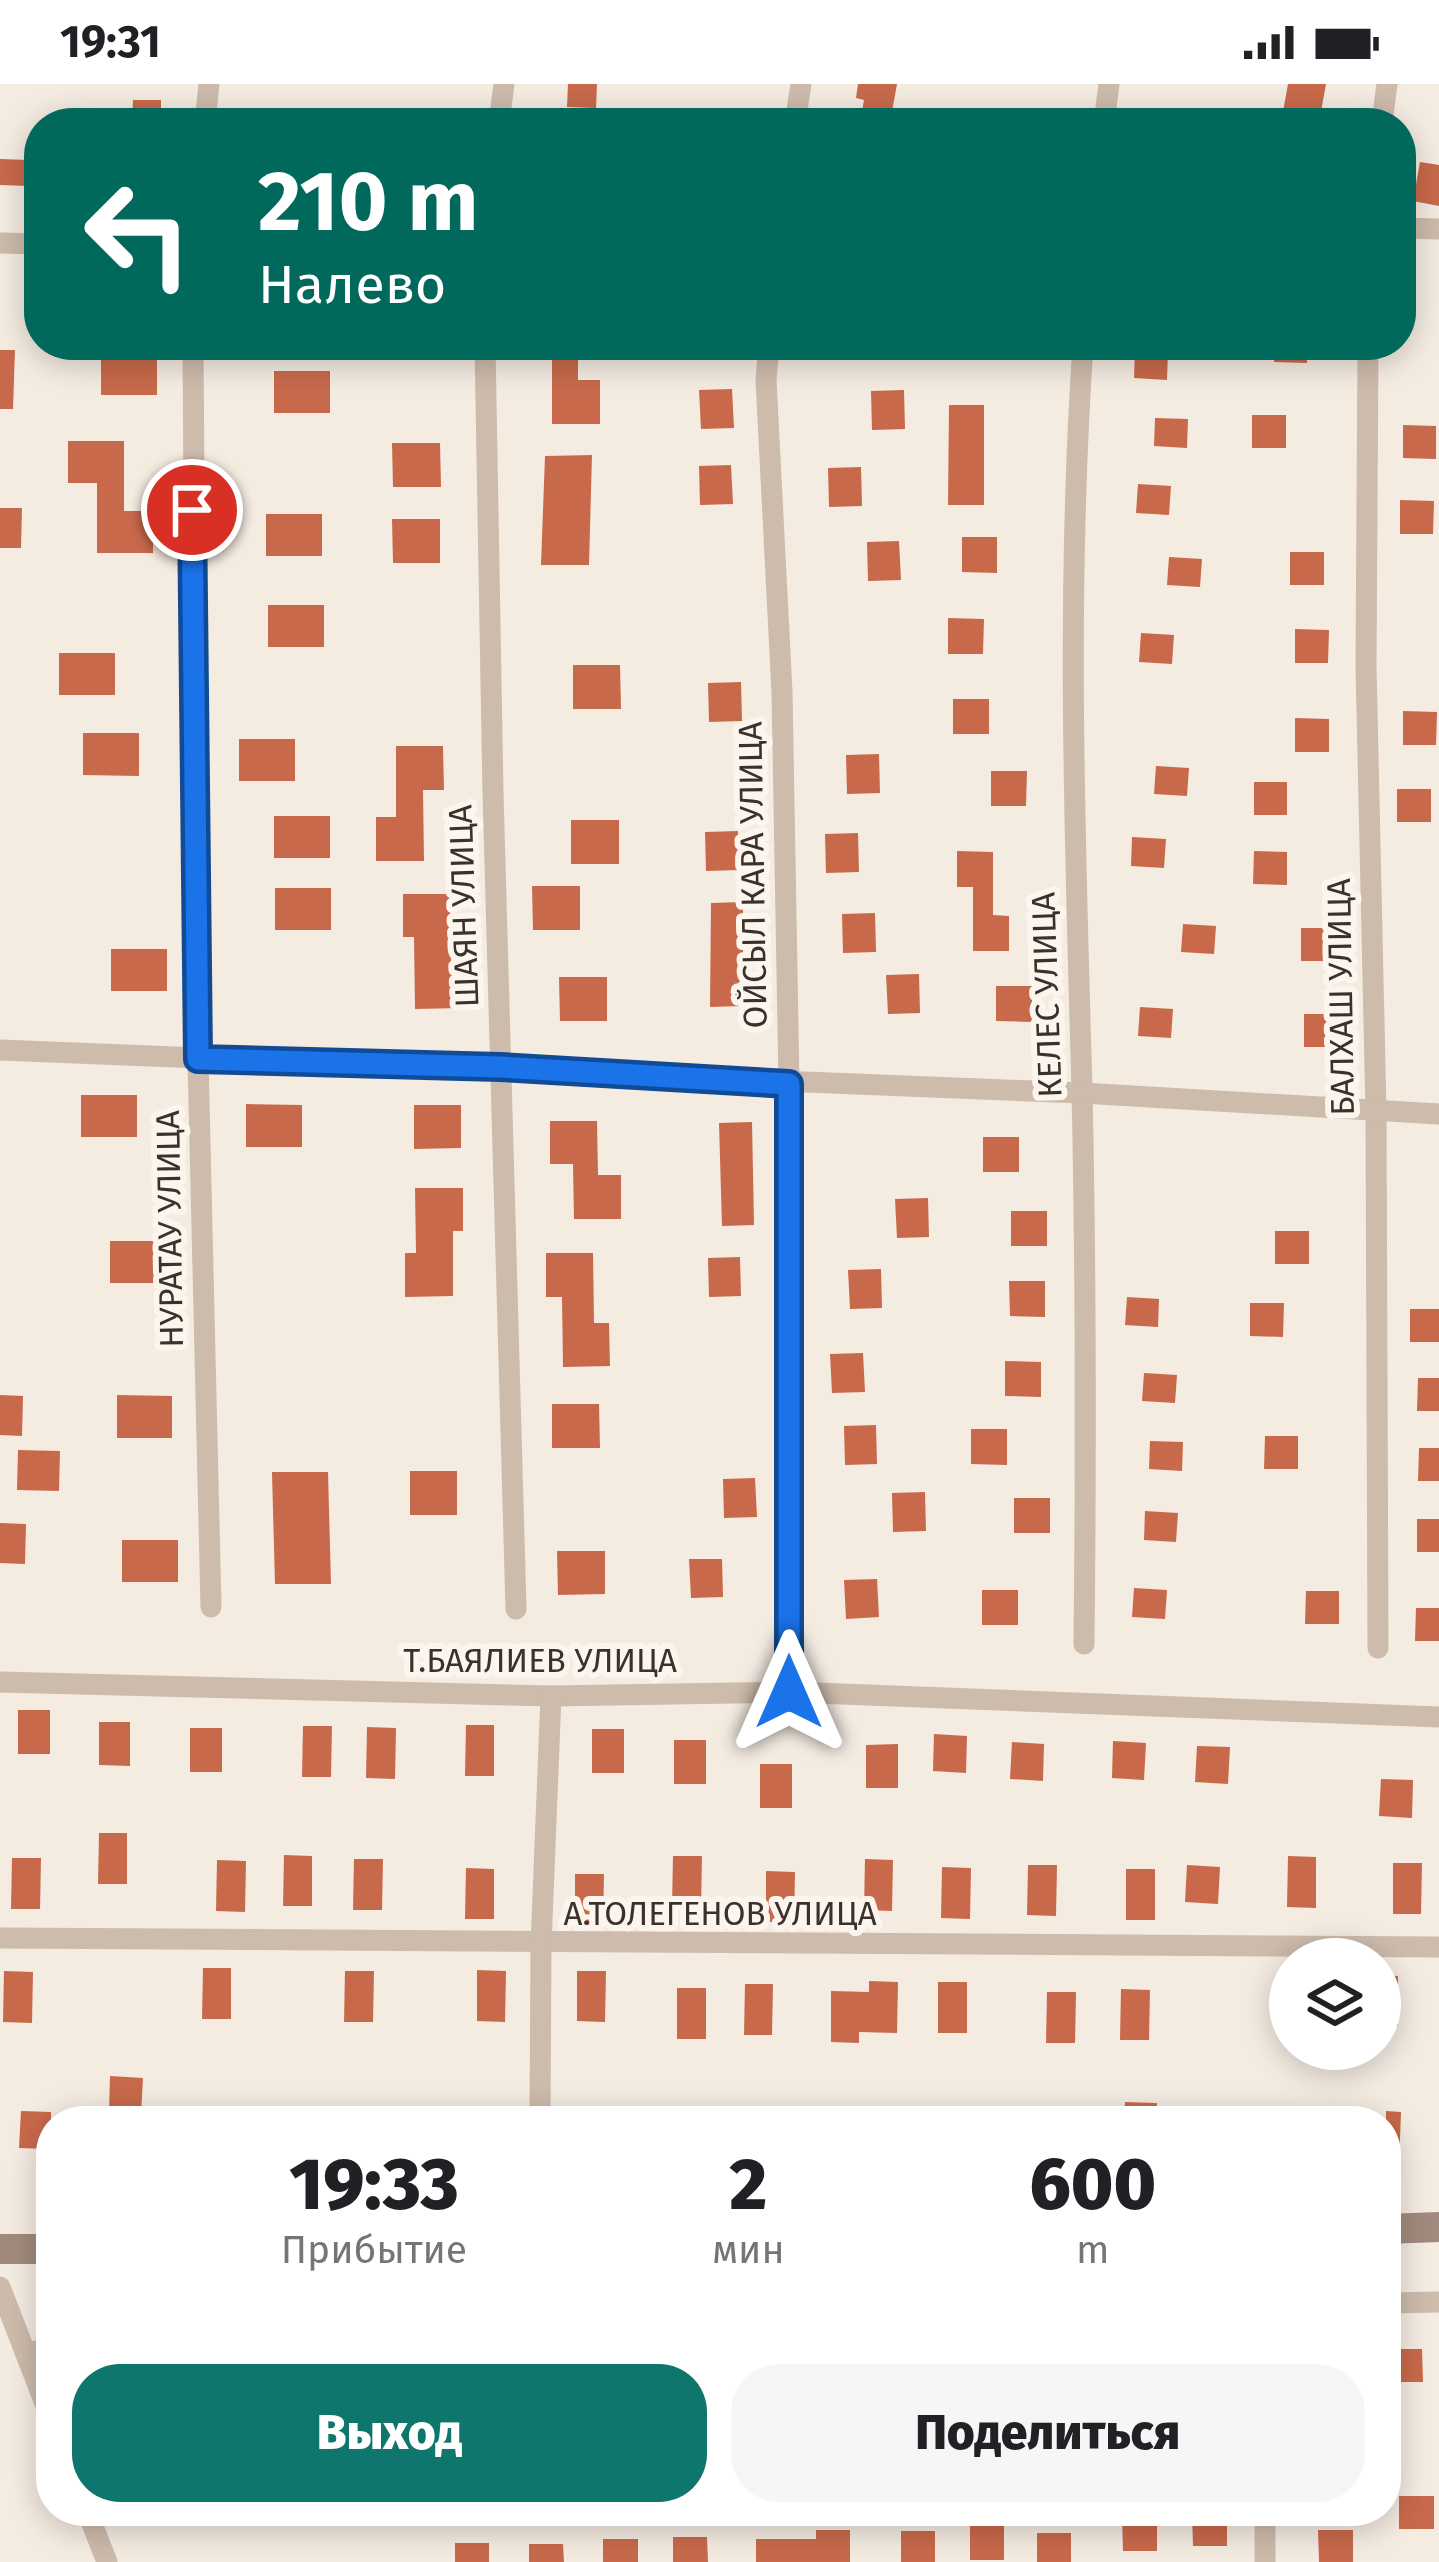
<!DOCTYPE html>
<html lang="ru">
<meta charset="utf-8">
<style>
:root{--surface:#fff;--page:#f6f6f6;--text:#202124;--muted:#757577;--accent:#0f766e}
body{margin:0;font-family:"Fira Sans",sans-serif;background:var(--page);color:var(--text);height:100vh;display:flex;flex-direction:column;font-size:45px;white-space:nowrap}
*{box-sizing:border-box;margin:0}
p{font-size:39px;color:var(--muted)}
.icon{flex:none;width:66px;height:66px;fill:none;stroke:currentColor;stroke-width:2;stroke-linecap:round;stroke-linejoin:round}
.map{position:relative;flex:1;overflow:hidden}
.sheet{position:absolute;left:36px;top:2022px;width:1365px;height:420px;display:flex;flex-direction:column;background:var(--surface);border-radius:48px;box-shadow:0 6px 30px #0003}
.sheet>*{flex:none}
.guide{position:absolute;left:24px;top:24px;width:1392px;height:252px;border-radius:48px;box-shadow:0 6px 30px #0003;background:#00695c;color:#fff;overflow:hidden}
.fabs{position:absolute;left:1269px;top:1854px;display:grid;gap:24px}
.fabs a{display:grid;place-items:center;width:132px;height:132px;border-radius:50%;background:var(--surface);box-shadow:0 6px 30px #0003;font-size:60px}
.pin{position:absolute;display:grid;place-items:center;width:102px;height:102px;color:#fff;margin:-51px;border:6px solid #fff;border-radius:50%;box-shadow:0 3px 12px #0007}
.me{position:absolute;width:132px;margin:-66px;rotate:0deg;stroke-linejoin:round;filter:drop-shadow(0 0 9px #0008)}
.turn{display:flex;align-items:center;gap:42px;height:252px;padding:0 36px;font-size:54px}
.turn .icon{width:156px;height:156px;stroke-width:2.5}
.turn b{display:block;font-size:84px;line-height:102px}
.eta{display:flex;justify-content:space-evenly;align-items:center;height:204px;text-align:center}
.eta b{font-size:72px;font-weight:800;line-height:84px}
.primary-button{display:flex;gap:24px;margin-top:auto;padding:24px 36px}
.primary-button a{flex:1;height:138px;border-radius:48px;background:var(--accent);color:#fff;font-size:48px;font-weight:800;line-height:138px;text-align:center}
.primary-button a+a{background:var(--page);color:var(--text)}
.status{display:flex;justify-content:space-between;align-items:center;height:84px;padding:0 60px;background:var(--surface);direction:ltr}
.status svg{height:33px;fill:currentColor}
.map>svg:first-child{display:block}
.building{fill:#c8694b}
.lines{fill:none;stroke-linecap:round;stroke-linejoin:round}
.minor{stroke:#cdbbac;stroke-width:21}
.secondary{stroke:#a18a7d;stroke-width:30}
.route-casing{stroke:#114b97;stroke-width:30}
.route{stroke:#1a73e8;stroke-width:21}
.labels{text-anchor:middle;stroke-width:12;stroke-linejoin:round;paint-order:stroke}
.street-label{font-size:33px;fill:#3b302b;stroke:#fbf5ee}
</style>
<div class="status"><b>19:31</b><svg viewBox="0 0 49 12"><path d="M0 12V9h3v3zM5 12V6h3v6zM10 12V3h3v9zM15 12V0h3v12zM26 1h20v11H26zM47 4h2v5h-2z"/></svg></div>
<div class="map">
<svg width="1439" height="2478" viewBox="0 0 1439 2478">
<rect width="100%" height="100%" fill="#f4ebe1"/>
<g class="building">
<polygon points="568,0 597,0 596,24 567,23"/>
<polygon points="858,0 897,0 890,39 860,39 864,16 856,14"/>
<polygon points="1288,0 1326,0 1319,39 1281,39"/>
<polygon points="133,16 161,16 161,39 132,39"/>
<polygon points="0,75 28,76 28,102 0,101"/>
<polygon points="1420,78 1439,81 1439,122 1413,117"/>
<polygon points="531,261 578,261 578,296 600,296 600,340 552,340 552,276 531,276"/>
<polygon points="1274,261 1307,261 1307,279 1274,278"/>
<polygon points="1135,265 1168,267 1167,296 1134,294"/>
<polygon points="0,266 15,266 13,325 0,325"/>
<rect x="101" y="269" width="56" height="42"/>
<rect x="274" y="287" width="56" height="42"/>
<polygon points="732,305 734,344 701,345 699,306"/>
<polygon points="904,306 905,345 872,346 871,307"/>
<polygon points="949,321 984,321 984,421 948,421"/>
<rect x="1252" y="331" width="34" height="33"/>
<polygon points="1155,334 1188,335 1187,364 1154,362"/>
<polygon points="1403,341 1436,342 1436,375 1403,374"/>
<polygon points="68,357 124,357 124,427 153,427 153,469 97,469 97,399 68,399"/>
<polygon points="392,359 440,359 441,403 393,403"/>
<polygon points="592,371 589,481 541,481 545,372"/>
<polygon points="731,381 733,420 700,421 699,382"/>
<polygon points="861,383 862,422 829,423 828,384"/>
<polygon points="1138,400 1171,402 1169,431 1136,429"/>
<polygon points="1400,416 1434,417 1433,450 1400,450"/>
<polygon points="0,424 22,424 21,464 0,464"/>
<rect x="266" y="430" width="56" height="42"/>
<polygon points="392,435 440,435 440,479 393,479"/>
<polygon points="962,453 997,453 997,489 962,488"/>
<polygon points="899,457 901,496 868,497 867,458"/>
<rect x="1290" y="468" width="34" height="33"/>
<polygon points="1169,473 1202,475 1200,503 1167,501"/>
<rect x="268" y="521" width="56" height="42"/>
<polygon points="948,534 984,535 983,570 948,570"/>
<polygon points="1295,545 1329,546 1328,579 1295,579"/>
<polygon points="1141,549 1174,551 1172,580 1139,578"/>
<rect x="59" y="569" width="56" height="42"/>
<polygon points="573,581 620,581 621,625 573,625"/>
<polygon points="741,598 742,637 709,638 708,599"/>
<rect x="953" y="615" width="36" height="35"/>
<polygon points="1403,627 1437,628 1436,661 1403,661"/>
<polygon points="1295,634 1329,635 1329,668 1295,668"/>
<polygon points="83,649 139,649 139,692 83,691"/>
<rect x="239" y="655" width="56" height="42"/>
<polygon points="396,662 443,662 444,706 423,706 424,777 376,777 376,733 396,733"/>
<polygon points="879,670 880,709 847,710 846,671"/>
<polygon points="1156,682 1189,684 1187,712 1154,710"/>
<polygon points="991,687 1027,687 1026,722 991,722"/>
<rect x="1254" y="698" width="33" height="33"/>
<rect x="1397" y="705" width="34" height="33"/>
<rect x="274" y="732" width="56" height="42"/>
<rect x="571" y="736" width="48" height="44"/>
<polygon points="738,747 739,786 706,787 705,748"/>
<polygon points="858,749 859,788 826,789 825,750"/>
<polygon points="1132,753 1166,755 1164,784 1131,782"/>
<polygon points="957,767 993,768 993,831 1009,832 1009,867 973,867 973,803 957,803"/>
<polygon points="1254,767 1287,768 1287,801 1253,800"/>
<polygon points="532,802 580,802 580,846 533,846"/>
<rect x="275" y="804" width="56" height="42"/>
<polygon points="403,810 450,810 451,881 462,881 462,924 415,925 414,853 403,853"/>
<polygon points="743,818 743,922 710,923 711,819"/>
<polygon points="875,829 876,868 843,869 842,830"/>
<polygon points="1183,840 1216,842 1214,870 1181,868"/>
<rect x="1301" y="844" width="33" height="33"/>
<rect x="111" y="865" width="56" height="42"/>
<polygon points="919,890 920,929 888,930 886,891"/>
<polygon points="559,893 607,893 607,937 560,937"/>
<polygon points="996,902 1032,902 1032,938 996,937"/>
<polygon points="1140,923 1173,925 1171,954 1138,952"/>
<rect x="1304" y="930" width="33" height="33"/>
<rect x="81" y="1011" width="56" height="42"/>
<polygon points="246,1020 302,1021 302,1063 246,1063"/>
<polygon points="414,1021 461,1021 461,1064 414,1065"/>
<polygon points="550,1037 597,1037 598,1091 621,1091 621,1135 574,1135 573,1080 550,1080"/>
<polygon points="752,1038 754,1141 722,1142 719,1039"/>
<rect x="983" y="1053" width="36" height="35"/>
<polygon points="415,1104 463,1104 463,1147 453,1147 453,1212 405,1213 405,1169 416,1169"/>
<polygon points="928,1114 929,1153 897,1154 895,1115"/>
<rect x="1011" y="1127" width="36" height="35"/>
<rect x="1275" y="1147" width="34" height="33"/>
<rect x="110" y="1157" width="56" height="42"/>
<polygon points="546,1169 593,1169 594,1239 609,1239 610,1282 563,1283 562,1213 546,1213"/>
<polygon points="740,1173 741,1212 709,1213 708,1174"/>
<polygon points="881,1185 882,1224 850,1225 848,1186"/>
<polygon points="1009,1197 1045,1197 1045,1233 1010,1232"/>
<polygon points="1127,1213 1159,1215 1158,1243 1125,1241"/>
<polygon points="1250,1219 1284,1219 1283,1253 1250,1252"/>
<rect x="1410" y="1225" width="29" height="33"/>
<polygon points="863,1269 865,1308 832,1309 830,1270"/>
<polygon points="1005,1277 1041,1278 1041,1313 1005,1312"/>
<polygon points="1144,1289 1177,1291 1175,1319 1142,1317"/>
<polygon points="1418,1294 1439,1294 1439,1327 1417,1327"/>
<polygon points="0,1311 23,1312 22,1352 0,1351"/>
<polygon points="117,1311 172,1312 172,1354 117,1354"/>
<polygon points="552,1320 599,1320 600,1364 552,1364"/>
<polygon points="876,1341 877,1380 845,1381 844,1342"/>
<polygon points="971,1345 1007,1345 1007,1381 971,1380"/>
<polygon points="1265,1352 1298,1352 1298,1385 1264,1385"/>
<polygon points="1150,1357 1183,1358 1182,1387 1149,1385"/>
<polygon points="1419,1364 1439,1364 1439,1397 1418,1397"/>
<polygon points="18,1366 60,1367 59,1407 17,1406"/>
<rect x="410" y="1387" width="47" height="44"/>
<polygon points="272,1388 328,1388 331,1500 275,1500"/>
<polygon points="755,1394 757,1433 724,1434 723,1395"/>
<polygon points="925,1408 926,1447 893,1448 892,1409"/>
<rect x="1014" y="1414" width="36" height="35"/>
<polygon points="1145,1427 1178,1429 1176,1458 1144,1456"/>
<rect x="1417" y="1435" width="22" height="33"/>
<polygon points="0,1439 26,1440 25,1480 0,1479"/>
<rect x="122" y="1456" width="56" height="42"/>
<polygon points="557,1467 605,1467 605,1510 558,1511"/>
<polygon points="689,1475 722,1475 723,1513 691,1514"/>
<polygon points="877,1495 879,1533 846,1535 844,1496"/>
<polygon points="1134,1504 1167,1506 1165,1535 1132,1533"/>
<rect x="982" y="1506" width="36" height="35"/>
<polygon points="1306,1507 1339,1507 1339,1540 1305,1540"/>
<polygon points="1416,1524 1439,1524 1439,1557 1415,1557"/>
<rect x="18" y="1626" width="32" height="44"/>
<polygon points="99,1638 130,1638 130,1682 99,1681"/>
<polygon points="466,1641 494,1641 494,1692 465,1692"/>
<polygon points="303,1642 332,1642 331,1693 302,1693"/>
<polygon points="367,1643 396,1644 395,1695 366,1694"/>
<rect x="190" y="1644" width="32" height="44"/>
<rect x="592" y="1645" width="32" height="44"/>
<polygon points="934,1650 967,1652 966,1689 933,1687"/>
<rect x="674" y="1656" width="32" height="44"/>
<polygon points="1113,1657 1146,1659 1144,1696 1112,1694"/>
<polygon points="1012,1658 1044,1660 1043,1697 1010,1695"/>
<polygon points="898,1660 898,1704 866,1704 866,1661"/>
<polygon points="1197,1662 1230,1663 1228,1700 1195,1698"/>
<rect x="760" y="1680" width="32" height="44"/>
<polygon points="1381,1695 1413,1696 1412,1734 1379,1732"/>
<polygon points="99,1749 127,1749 127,1800 98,1800"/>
<polygon points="284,1771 312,1772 312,1822 283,1822"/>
<polygon points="673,1772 702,1772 701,1823 672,1823"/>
<polygon points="1288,1772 1316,1773 1316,1824 1287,1823"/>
<polygon points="12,1774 41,1774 40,1825 11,1825"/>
<polygon points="354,1775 383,1775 382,1826 353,1826"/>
<polygon points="865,1775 893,1776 892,1827 864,1826"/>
<polygon points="217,1776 246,1777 245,1828 216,1827"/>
<polygon points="1393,1779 1422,1779 1421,1830 1393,1830"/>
<polygon points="1028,1781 1057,1781 1056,1832 1027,1831"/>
<polygon points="1187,1781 1220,1783 1218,1820 1185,1818"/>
<polygon points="942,1783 971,1784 970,1835 941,1834"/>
<polygon points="466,1784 494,1785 494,1835 465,1835"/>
<rect x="1126" y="1785" width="29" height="51"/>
<polygon points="766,1787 795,1788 794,1838 766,1838"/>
<polygon points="575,1790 604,1790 603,1841 575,1841"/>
<polygon points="203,1884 231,1884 231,1935 202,1935"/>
<polygon points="477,1886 506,1887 505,1938 477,1937"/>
<polygon points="4,1887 33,1888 32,1939 3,1938"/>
<polygon points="345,1887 374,1887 373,1938 344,1938"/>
<polygon points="577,1887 606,1887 605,1938 577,1937"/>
<polygon points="1380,1891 1398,1892 1398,1942 1380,1942"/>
<polygon points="869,1897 898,1898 897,1949 859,1948 859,1959 831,1958 831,1907 869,1908"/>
<rect x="938" y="1898" width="29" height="51"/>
<polygon points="745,1900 773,1900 772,1951 744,1951"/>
<rect x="677" y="1904" width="29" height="51"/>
<polygon points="1121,1905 1150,1906 1149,1956 1120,1956"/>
<polygon points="1047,1908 1076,1908 1075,1959 1046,1959"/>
<polygon points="110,1992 143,1994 141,2031 109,2029"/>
<polygon points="1125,2018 1157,2019 1156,2037 1124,2037"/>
<polygon points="21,2027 51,2028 51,2065 19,2064"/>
<polygon points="1386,2027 1401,2028 1399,2082 1386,2082"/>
<polygon points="1388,2265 1422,2265 1423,2298 1388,2298"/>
<rect x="1399" y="2412" width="35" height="33"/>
<polygon points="1192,2428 1227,2428 1227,2462 1193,2462"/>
<polygon points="1122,2433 1157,2433 1157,2467 1123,2467"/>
<rect x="970" y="2442" width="34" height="34"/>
<polygon points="816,2446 850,2446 850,2478 756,2478 756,2455 816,2455"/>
<polygon points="1318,2446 1353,2446 1353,2478 1319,2478"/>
<rect x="901" y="2447" width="34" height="31"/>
<rect x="1037" y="2449" width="34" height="29"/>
<polygon points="673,2453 707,2453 708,2478 673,2478"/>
<rect x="603" y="2455" width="35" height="23"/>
<rect x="455" y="2459" width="34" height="19"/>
<polygon points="529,2460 563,2460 564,2478 529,2478"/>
</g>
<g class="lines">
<g class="minor">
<polyline points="205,39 209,0"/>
<polyline points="499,39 504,0"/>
<polyline points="795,39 801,0"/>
<polyline points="1104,39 1109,0"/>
<polyline points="1382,39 1387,0"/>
<polyline points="1401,144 1439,145"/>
<polyline points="0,159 39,160"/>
<polyline points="193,261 198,975 211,1523"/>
<polyline points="485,261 493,709 516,1525"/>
<polyline points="769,261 766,296 782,608 789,1000 789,1608"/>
<path d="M1083,261C1066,509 1075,757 1082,1006C1086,1190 1086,1375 1084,1560"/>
<polyline points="1368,261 1366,582 1376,1028 1378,1564"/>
<polyline points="0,966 1082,1009 1439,1030"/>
<polyline points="0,1598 551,1612 789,1608 1439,1633"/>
<polyline points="0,1854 1439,1863"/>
<polyline points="540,2037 541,1861 551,1612"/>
<polyline points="0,2203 51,2335"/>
<polyline points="1386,2219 1439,2218"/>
<polyline points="25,2268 51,2266"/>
<polyline points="87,2427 107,2478"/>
<polyline points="1265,2427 1265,2478"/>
</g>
<g class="secondary">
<polyline points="1386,2145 1439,2143"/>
<polyline points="0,2165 51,2165"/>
</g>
</g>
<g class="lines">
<defs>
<polyline id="route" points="192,426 198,975 500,983 789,1000 789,1608"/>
</defs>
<use href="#route" class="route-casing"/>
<use href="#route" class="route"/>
</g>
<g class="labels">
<g class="street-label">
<text transform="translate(752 791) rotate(-91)" y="12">ОЙСЫЛ КАРА УЛИЦА</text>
<text transform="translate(463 822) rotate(-92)" y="12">ШАЯН УЛИЦА</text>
<text transform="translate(1046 911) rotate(-92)" y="12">КЕЛЕС УЛИЦА</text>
<text transform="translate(1340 913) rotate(-91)" y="12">БАЛХАШ УЛИЦА</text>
<text transform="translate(169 1145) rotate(-91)" y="12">НУРАТАУ УЛИЦА</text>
<text x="540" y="1588">Т.БАЯЛИЕВ УЛИЦА</text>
<text x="720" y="1841">А.ТОЛЕГЕНОВ УЛИЦА</text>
</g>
</g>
</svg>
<div class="fabs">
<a><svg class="icon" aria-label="layers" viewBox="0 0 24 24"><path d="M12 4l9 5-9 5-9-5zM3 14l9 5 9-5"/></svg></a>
</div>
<div class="pin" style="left:192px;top:426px;background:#d93025"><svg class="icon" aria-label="arrive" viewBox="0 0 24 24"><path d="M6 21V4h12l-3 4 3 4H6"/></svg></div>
<svg class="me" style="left:789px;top:1608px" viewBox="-20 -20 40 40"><path d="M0-17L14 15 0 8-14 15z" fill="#1a73e8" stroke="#fff" stroke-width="4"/></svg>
<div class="guide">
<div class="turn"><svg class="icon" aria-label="left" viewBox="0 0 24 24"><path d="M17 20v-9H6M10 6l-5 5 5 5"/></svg><div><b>210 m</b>Налево</div></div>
</div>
<section class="sheet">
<div class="eta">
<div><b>19:33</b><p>Прибытие</p></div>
<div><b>2</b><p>мин</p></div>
<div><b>600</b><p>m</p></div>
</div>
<div class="primary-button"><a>Выход</a><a>Поделиться</a></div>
</section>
</div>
